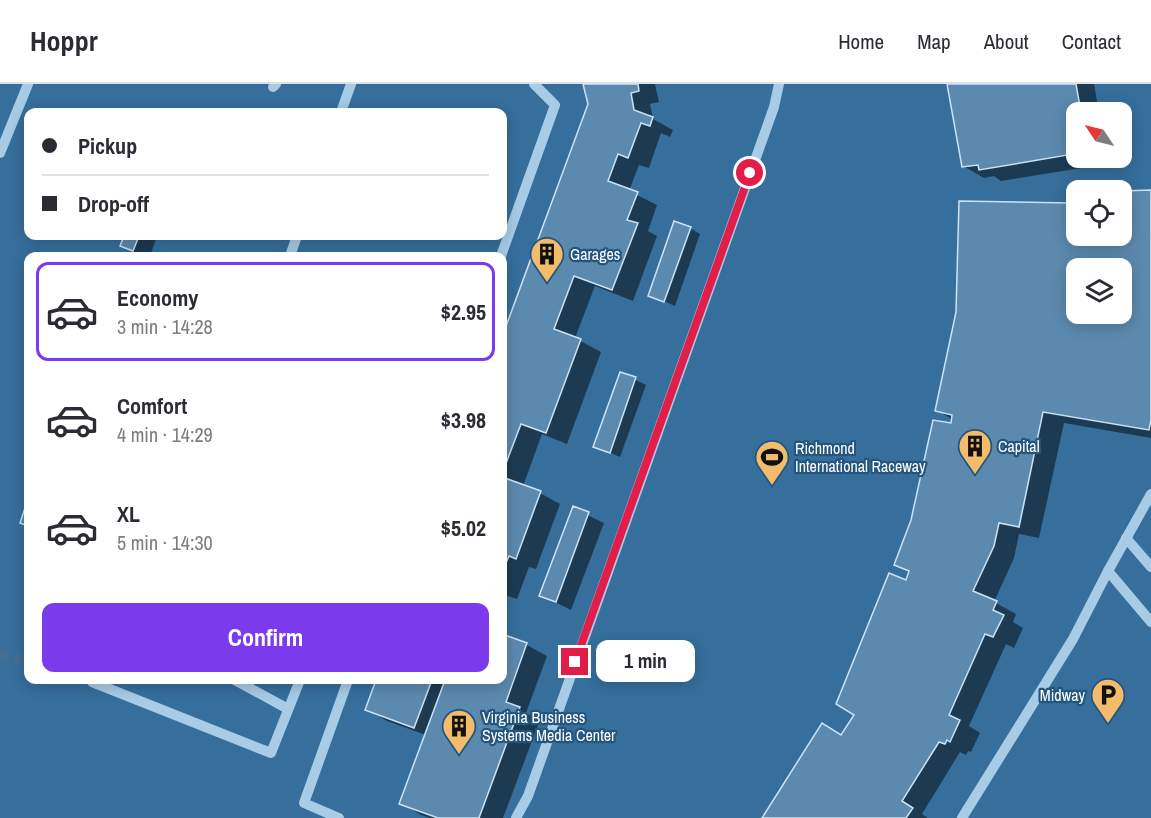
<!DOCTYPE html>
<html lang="en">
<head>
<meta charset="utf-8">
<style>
	body { margin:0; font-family:"Archivo Narrow",sans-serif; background:#f7f7f7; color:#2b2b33; height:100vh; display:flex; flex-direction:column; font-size:22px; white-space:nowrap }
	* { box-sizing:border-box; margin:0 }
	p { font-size:20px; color:#7c7c81 }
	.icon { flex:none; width:33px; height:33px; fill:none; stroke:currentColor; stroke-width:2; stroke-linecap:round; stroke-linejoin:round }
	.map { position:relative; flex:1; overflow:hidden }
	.side { position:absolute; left:24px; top:168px; width:483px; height:432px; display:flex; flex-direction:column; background:#fff; border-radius:12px; box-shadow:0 3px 15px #0003 }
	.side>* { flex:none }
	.top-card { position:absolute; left:24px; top:24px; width:483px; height:132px; border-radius:12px; box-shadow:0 3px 15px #0003; display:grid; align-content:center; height:132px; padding:0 18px; background:#fff }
	.needle { width:39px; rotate:305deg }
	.buttons { position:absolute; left:1066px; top:18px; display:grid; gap:12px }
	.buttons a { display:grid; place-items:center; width:66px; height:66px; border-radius:12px; background:#fff; box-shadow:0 3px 15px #0003; font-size:30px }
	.end { position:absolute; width:27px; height:27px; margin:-14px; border:8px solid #e11d48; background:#fff; box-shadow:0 0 0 3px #fff }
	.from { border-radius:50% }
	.bubble { position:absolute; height:42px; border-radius:12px; background:#fff; box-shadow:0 3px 15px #0003; font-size:20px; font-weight:700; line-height:42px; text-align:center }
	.top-card b { display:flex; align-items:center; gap:21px; height:57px; font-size:22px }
	.top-card b+b { border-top:2px solid #e1e1e2 }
	.top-card i { width:15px; height:15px; background:#2b2b33 }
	ul { padding:10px 0 0; list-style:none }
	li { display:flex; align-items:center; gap:18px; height:99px; margin:0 12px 9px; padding:0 6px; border:3px solid transparent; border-radius:12px }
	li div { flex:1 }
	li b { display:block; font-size:22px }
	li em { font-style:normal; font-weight:700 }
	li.current { border-color:#7c3aed }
	li>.icon { width:54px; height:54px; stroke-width:1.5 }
	.button { display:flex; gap:12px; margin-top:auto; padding:12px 18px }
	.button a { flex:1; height:69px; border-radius:12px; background:#7c3aed; color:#fff; font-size:24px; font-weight:700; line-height:69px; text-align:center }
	header { display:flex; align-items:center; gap:36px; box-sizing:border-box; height:84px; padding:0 30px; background:#fff; border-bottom:2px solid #e1e1e2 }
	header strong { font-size:28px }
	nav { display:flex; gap:33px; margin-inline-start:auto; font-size:21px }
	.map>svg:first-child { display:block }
	.green { fill:#366f9c; fill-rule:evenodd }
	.shadow { fill:#0007; fill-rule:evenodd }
	.building { fill:#5c8aaf; stroke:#cbe3f5; stroke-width:1.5; fill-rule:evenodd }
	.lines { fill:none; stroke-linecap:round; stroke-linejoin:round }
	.minor-tunnel { stroke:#446e91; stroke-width:10; stroke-dasharray:10 5; stroke-linecap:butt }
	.minor { stroke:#a8cbe6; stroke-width:10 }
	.route { stroke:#e11d48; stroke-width:8 }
	.labels { text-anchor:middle; stroke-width:4.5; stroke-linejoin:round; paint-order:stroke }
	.poi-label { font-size:16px; fill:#fff; stroke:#23557e; text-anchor:start }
</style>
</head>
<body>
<header>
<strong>Hoppr</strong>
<nav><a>Home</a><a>Map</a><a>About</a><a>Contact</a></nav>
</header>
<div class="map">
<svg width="1151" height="734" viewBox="0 0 1151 734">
	<rect width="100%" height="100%" fill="#23557e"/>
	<!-- green -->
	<path class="green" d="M0,0H1151V734H0ZM28,28H502V152H28ZM1077,28H1122V74H1077ZM1077,106H1122V152H1077ZM28,172H502V596H28ZM1077,184H1122V230H1077Z"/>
	<!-- shadow -->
	<g class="shadow">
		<path d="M584,0H655L659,18L650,20L653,35L673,46L670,53L661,49L649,84L639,81L629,107L657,121L648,147L657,152L633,217L595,202L575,254L601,268L567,360L542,350L523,402L540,409L560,420L536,485L529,483L517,515L502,510V257L590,20Z"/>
		<path d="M948,0H1094L1099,28H1077V74H1105L1087,76L1088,83L1001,97L994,92L984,94L963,82Z"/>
		<path d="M1122,37L1129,41L1131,55L1122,57Z"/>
		<path d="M1151,108V354L1064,339L1039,454L1019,450L1014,474L994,518L1016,530L1013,538L1023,544L1014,564L1006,560L969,642L980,649L971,668L968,667L966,671L960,668L922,730L928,734H763L823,641L842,652L856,631L910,489L896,480L952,341L953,336L937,326L1074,120L1077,110V152H1122V109ZM1077,184H1122V230H1077Z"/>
		<path d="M690,144L700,150L675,222L650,211Z"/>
		<path d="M125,152H157L150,172L137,170L122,161Z"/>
		<path d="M621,289L646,301L620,373L595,362Z"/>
		<path d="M573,424L604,439L571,526L541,511Z"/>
		<path d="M502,552L527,561L547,572L526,629L540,636L503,734H430L421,731L401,719L426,651L387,637L367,625L378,596H502Z"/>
	</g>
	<!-- building -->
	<g class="building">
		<path d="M583,0H638L639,7L631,9L634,26L653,33L650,42L641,39L628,74L618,70L608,97L638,108L627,136L638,139L612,206L574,192L554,245L581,255L546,349L521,340L502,390V253L588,20Z"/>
		<path d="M947,0H1076L1081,28H1077V64L1067,65L1068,71L979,86L978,81L962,83Z"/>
		<path d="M1151,106V336L1149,346L1043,328L1019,443L999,439L994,462L973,507L997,517L993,526L1004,531L993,553L985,550L949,631L960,636L950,658L947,656L945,660L939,658L902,717L913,724L906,734H762L822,639L841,651L854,631L836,620L889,489L906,496L909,487L894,481L911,436L933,336L951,339L952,331L935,327L956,228L959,117L1072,119L1073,109H1077V152H1122V107ZM1077,184H1122V230H1077Z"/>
		<path d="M674,137L691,143L664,218L648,212Z"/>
		<path d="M124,152H139L133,167L120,162Z"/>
		<path d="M620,288L636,293L610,369L593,363Z"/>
		<path d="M502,393L541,407L516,475L509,472L502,488Z"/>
		<path d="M28,415V442L20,439Z"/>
		<path d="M573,422L589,428L556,518L539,512Z"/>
		<path d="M502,550L527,559L506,618L520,623L479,734H438L399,720L445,596H502Z"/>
		<path d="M376,596H432L414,644L365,626Z"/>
	</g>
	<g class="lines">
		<!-- minor-tunnel -->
		<path class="minor-tunnel" d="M0,569L28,578"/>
		<!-- minor -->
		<g class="minor">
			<path d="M273,3L276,0"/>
			<path d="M341,28L351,0"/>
			<path d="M0,69L28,0"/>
			<path d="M290,172L297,152"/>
			<path d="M501,172L555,21L534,0"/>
			<path d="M1126,454L1151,483"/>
			<path d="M1108,487L1151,538"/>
			<path d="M235,596L288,625"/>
			<path d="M92,598L271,669L300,596"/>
			<path d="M339,734L304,719L348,596"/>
			<path d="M516,734L528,712L774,23L779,0"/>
			<path d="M962,734L1073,555L1108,487L1151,410"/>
		</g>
	</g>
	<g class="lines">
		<!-- route -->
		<path class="route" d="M575,578L750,89"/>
	</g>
	<!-- icons -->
	<defs>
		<symbol id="building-pin" viewBox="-11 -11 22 30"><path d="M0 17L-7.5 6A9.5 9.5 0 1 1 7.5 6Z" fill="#f2bc6a" stroke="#23557e"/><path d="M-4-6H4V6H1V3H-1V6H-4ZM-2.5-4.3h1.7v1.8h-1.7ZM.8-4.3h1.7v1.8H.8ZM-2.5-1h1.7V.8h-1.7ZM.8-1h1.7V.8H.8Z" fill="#111"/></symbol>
		<symbol id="stadium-pin" viewBox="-11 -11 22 30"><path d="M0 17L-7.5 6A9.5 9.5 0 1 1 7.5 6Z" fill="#f2bc6a" stroke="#23557e"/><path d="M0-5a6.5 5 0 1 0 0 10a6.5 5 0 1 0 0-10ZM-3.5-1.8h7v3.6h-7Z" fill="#111"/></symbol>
		<symbol id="parking-pin" viewBox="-11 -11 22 30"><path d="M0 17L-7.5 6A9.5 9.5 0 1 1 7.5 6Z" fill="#f2bc6a" stroke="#23557e"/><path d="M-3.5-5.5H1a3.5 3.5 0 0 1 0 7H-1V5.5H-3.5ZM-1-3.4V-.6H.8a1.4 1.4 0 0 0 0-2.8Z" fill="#111"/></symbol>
	</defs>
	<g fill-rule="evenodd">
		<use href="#building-pin" x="528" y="151" width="38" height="52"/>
		<use href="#building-pin" x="956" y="343" width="38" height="52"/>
		<use href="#stadium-pin" x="753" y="354" width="38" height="52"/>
		<use href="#parking-pin" x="1089" y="592" width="38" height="52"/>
		<use href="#building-pin" x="440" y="623" width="38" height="52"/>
	</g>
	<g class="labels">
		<!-- poi labels -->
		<g class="poi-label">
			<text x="570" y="176">Garages</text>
			<text x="998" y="368">Capital</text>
			<text x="795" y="370">Richmond<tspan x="795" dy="18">International Raceway</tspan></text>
			<text x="1085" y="617" text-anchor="end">Midway</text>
			<text x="482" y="639">Virginia Business<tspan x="482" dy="18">Systems Media Center</tspan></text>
		</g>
	</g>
</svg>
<div class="buttons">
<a><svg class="needle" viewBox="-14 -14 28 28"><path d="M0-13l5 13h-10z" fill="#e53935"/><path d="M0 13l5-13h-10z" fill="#7c7c81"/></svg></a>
<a><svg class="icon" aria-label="locate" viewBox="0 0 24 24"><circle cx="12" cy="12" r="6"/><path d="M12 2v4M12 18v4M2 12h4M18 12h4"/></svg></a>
<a><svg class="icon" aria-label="layers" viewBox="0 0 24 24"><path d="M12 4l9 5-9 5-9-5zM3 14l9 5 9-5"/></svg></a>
</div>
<i class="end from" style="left:750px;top:89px"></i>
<i class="end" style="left:575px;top:578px"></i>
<div class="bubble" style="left:596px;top:556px;width:99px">1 min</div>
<div class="top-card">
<b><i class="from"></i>Pickup</b>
<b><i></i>Drop-off</b>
</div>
<section class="side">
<ul>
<li class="current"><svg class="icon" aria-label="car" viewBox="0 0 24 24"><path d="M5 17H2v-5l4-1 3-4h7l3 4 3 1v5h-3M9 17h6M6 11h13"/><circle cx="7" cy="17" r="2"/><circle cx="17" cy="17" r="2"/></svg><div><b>Economy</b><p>3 min · 14:28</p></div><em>$2.95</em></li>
<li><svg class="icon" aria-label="car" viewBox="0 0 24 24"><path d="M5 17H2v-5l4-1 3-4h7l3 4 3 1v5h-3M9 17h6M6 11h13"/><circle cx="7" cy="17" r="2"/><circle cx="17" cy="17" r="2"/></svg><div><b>Comfort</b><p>4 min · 14:29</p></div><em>$3.98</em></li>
<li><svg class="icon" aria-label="car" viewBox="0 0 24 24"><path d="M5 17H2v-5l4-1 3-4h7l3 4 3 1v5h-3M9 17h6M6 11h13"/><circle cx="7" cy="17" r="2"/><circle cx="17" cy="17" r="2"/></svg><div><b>XL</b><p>5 min · 14:30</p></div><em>$5.02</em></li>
</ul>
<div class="button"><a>Confirm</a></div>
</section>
</div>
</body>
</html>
